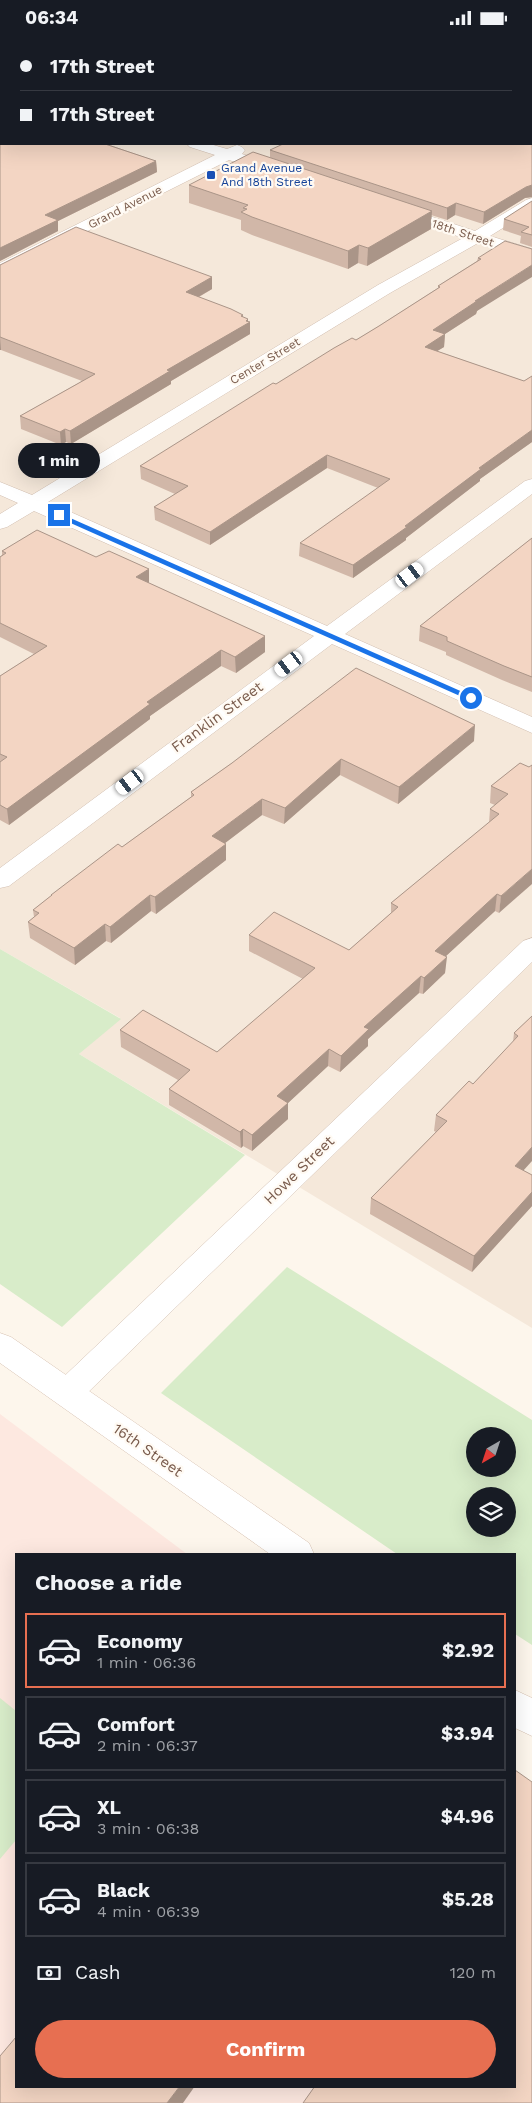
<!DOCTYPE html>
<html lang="en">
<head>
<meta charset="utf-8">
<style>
	body { margin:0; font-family:"Work Sans",sans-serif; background:#242831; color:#f1f3f6; height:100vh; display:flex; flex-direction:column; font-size:19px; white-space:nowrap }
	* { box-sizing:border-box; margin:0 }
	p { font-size:16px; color:#9ea1a6 }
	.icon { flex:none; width:28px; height:28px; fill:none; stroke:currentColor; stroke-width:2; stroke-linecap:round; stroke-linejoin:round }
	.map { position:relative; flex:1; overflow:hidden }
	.panel { position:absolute; left:15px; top:1518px; width:501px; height:535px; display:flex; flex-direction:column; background:#171b24; border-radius:0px; box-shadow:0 5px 20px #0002 }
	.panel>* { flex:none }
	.guide { position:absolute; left:0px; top:0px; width:532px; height:110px; box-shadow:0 5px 20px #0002; display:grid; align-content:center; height:110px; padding:0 20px; background:#171b24 }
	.needle { width:32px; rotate:219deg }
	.controls { position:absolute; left:466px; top:1392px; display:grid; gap:10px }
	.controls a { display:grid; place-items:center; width:50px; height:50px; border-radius:50%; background:#171b24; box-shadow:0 5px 20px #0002; font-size:25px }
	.end { position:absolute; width:22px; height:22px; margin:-11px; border:6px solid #1a73e8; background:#fff; box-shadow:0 0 0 2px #fff }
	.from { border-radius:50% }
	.bubble { position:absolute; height:35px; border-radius:18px; background:#171b24; box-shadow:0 5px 20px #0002; font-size:16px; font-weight:700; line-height:35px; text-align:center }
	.car { position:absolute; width:15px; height:30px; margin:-15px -8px; border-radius:6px; box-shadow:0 0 4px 1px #0007; background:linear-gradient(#fff 24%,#345 0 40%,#fff 0 76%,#345 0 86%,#fff 0) }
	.guide b { display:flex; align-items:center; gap:18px; height:48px; font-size:19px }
	.guide b+b { border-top:1px solid #363941 }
	.guide i { width:12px; height:12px; background:#f1f3f6 }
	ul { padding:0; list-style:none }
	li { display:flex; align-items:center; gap:15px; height:75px; margin:0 10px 8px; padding:0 10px; border:2px solid #363941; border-radius:0px }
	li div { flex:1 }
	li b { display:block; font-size:19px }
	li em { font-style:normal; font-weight:700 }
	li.current { border-color:#e76f51 }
	li>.icon { width:45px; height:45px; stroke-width:1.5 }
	h2 { padding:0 20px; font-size:22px; line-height:60px }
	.pay { display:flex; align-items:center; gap:12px; height:55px; padding:0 20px; font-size:19px }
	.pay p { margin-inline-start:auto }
	.button { display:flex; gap:10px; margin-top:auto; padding:10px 20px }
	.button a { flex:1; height:58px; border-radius:30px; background:#e76f51; color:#fff; font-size:20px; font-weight:700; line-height:58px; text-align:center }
	.status { display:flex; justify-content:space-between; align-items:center; height:35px; padding:0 25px; background:#171b24; direction:ltr }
	.status svg { height:14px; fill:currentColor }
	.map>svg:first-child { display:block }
	.residential { fill:#f5e8da; fill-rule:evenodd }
	.commercial { fill:#fde8e0 }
	.green { fill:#d8ecc9; fill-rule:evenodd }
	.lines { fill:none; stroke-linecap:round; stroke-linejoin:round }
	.street-casing { stroke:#d1beb0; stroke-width:1 }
	.secondary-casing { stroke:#d6c0b0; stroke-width:1 }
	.street { fill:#fff; fill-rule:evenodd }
	.secondary { fill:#fff; fill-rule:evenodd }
	.wall { fill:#d1b7a8 }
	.shaded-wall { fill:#aa9588 }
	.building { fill:#f3d5c3; stroke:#aa9588 }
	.route { fill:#1a73e8 }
	.transit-dot { fill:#1a4fb4; stroke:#fffaf3; stroke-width:2 }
	.labels { text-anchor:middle; stroke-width:4.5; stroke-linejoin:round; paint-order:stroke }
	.far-transit-label { font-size:12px; fill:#164399; stroke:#fffaf3; text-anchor:start }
	.far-street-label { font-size:12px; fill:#7a5c4d; stroke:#fffaf3 }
	.street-label { font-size:15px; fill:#7a5c4d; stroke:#fffaf3 }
</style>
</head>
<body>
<div class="status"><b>06:34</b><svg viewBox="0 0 49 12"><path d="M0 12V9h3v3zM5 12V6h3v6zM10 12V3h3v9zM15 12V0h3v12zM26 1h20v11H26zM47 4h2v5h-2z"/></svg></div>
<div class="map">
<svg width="532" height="2068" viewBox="0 0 532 2068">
	<rect width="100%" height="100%" fill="#fdf6ec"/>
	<!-- residential -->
	<path class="residential" d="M0,0H532V1293L79,1019L120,983L0,914ZM1,1H531V109H1Z"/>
	<!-- commercial -->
	<path class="commercial" d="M0,1379L187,1519H16V2051H515L532,2068H0Z"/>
	<!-- green -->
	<g class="green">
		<path d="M0,914L121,984L79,1019L245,1120L62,1292L0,1249Z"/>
		<path d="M287,1232L532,1385V1610L515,1599V1519H397L161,1358ZM508,1401V1434H475V1401ZM475,1461H508V1494H475Z"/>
		<path d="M0,1663L16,1676V1805L0,1824Z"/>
	</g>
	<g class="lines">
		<defs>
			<g id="street">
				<path d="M187,109H210L227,114L237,110L242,112L245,115L242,119L283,132L285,135L283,138L277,140L229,125L0,240V228L215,120L190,112Z"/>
				<path d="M532,163V175L490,201L532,214V225L478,208L390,258L48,467L327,591L525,446L532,444V459L345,599L532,682V698L332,609L9,851L0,853V833L314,601L34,476L7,492L0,494V479L18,468L0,460V447L32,460L378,250L463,203L390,178L388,175L390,172H402L475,196L526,165Z"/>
				<path d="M532,903V927L78,1367L67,1371L56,1367L51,1358L56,1349L523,906Z"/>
			</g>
			<g id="secondary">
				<path d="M0,1298L11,1302L309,1508L314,1519H270L0,1328Z"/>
				<path d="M515,1655L532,1663V1701L515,1693Z"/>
			</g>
		</defs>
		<!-- street casing -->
		<use href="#street" class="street-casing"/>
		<!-- secondary casing -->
		<use href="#secondary" class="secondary-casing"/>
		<!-- street -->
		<use href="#street" class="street"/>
		<!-- secondary -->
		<use href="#secondary" class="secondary"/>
	</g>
	<!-- wall -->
	<g class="wall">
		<path d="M0,0H532V162L525,163L483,189L455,180L447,185L431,180V194L367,231L358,228L348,234L252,200L241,195V185L189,168V150L270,123V115L531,109L1,1V109H108H107L156,126L157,137L58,186V196L0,226Z"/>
		<path d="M532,166V212L520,208L521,201L503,195L504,184Z"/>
		<path d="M532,214L477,276L476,279L445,299L444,312L437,316L524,346L532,341V407L480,444V446L406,503V505L353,543L299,521L300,508L378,453L327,433L210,510L155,485L154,472L175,459L141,444L140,431L276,349L356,305L379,291L438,253V251L477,226L478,223Z"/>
		<path d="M0,230L212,242V254L199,262L243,282L248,286L250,299L171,346V349L71,409L66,407L61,410L21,394L20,381L82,346L1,315H0Z"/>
		<path d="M532,503V657L502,645L446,620V617L419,606L420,591Z"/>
		<path d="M2,516L96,522L149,534V548L265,601V617L236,638L221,631L150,681V684L9,790L0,785V641L34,619L0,602V522L2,520Z"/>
		<path d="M474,706L398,769L340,740L284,789L262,780L225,808L226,825L156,879L151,876L111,908L106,906L75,930L30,903L28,887L34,882L33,875L51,861V860L122,812L191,762V757L232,728Z"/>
		<path d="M520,728L499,878L495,876L446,921L445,938L423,959L419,958L368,1004V1011L340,1037L328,1031L288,1068V1084L252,1116L243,1111L241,1113L169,1070V1054L178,1045L121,1012L120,995L217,1017L303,944L249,916V900L349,915L391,878V868L489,788L490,774L495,770L490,768L491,751Z"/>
		<path d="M532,981L523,1135L532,1140V1171L472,1237L370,1179L371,1163L436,1097L434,1096L436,1080L473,1049L513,1007L514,998Z"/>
	</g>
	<!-- shaded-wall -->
	<g class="shaded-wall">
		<rect x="0" y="41" width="1" height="11"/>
		<path d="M156,126L157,137L58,186V196L0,226V213L45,180Z"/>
		<path d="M532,150V162L525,163L483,189L484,177L526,152Z"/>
		<path d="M456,168L455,180L447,185V173Z"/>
		<path d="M432,176L431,194L367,231L368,213Z"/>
		<path d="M359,210L358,228L348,234V216Z"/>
		<path d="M532,230V242L477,276L476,279L445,299L444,312L424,324L425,312L433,295L475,266Z"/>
		<path d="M212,242V254L186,269V257Z"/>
		<path d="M243,280V291L246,286L248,284V288L250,287V299L171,346V349L71,409L70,396Z"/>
		<path d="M0,302L1,315H0Z"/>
		<path d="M65,394L66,407L61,410L60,397Z"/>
		<path d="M532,395V407L480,444V446L406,503V505L353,543V530L405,491L479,433Z"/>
		<path d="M327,420V433L210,510V497Z"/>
		<path d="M149,534V550L136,542Z"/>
		<path d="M265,601V617L236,638L235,622Z"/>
		<path d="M221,615V631L150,681V684L9,790L7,774L147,667Z"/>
		<path d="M475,690L474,706L398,769L399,752Z"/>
		<path d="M341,724L340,740L284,789L285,773Z"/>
		<path d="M262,764V780L212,818V801Z"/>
		<path d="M226,809V825L156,879L155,862Z"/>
		<path d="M532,834V849L499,878L501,861Z"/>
		<path d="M497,859L495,876L434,932L435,916Z"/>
		<path d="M150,860L151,876L111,908L110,892Z"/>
		<path d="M105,889L106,906L75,930L74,913Z"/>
		<path d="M447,922L445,938L423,959L424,943Z"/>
		<path d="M421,941L419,958L368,1004V1011L340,1037L341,1021L364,992Z"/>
		<path d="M329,1014L328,1031L288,1068V1084L252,1116V1100L277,1061Z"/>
		<path d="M243,1094V1111L241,1113L240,1097Z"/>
		<path d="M532,1112V1126L513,1147L515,1131Z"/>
		<path d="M532,1157V1171L472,1237L474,1221Z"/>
		<path d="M180,2051H195L183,2068H167Z"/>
	</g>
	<!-- building -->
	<g class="building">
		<path d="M0,0H532V150L526,152L484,177L456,168L447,173L270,115L283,109H531V1H1V41H0Z"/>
		<path d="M1,50V109H105L156,126L45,180L58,185L0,213V51Z"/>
		<path d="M253,117L432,176L368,213L359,210L348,216L252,182L241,177L247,174L243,173L248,170L189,150Z"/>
		<path d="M532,166V200L521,197L529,192L504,184Z"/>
		<path d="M76,192L212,242L186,257L231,274L243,280L241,281L248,284L246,286L250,287L167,335L170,336L70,396L65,394L60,397L20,381L95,339L0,302V230Z"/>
		<path d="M505,206L532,214V230L475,266H477L433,295L445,299L425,312L524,346L532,341V395L479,433L481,434L405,491L407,492L353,530L300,508L390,444L327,420L210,497L154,472L188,451L140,431L273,348L276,349L334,313L352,303L356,305L379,291L440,252L438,251L481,224L478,223Z"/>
		<path d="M37,495L96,522L109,516L149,534L136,542L265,601L235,622L221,615L147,667L150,669L7,774L0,770V727L7,722L0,719V641L47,611L0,588V522L6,518L2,516Z"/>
		<path d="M532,503V642L504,631L447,606V602L420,591Z"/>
		<path d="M356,633L475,690L399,752L341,724L285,773L262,764L212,801L226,809L155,862L150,860L110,892L105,889L74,913L28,887L39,878L33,875L52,860H51L118,809L122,812L194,760L191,757L232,728Z"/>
		<path d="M520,728L529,732L532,730V834L501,861L497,859L435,916L447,922L424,943L421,941L364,992L369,994L341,1021L329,1014L277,1061L288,1068L252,1100L243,1094L240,1097L169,1054L190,1035L120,995L143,975L217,1017L315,933L249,900L274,877L349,915L398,872L391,868L499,779L490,774L508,759L491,751Z"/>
		<path d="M532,981V1112L515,1131L532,1140V1157L474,1221L371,1163L447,1086L436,1080L469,1046L473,1049L518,1001L514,998Z"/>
		<path d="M515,1735L532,1747V2068H303L315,2051H515Z"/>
		<path d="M16,2002V2051H180L167,2068H0V2021Z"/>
	</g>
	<!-- route -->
	<path class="route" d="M59,478L474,662L475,663L469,665L57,482Z"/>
	<!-- markers -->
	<rect class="transit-dot" x="206" y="135" width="10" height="10" rx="2.5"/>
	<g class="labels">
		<!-- far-transit labels -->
		<g class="far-transit-label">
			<text x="221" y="137">Grand Avenue<tspan x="221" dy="14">And 18th Street</tspan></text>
		</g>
		<!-- far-street labels -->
		<g class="far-street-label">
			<text transform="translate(125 172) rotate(-27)" y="4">Grand Avenue</text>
			<text transform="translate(463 198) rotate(18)" y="4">18th Street</text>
			<text transform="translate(265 326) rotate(-31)" y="4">Center Street</text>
		</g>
		<!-- street labels -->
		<g class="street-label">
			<text transform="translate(217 682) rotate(-36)" y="5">Franklin Street</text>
			<text transform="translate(299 1135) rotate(-44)" y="5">Howe Street</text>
			<text transform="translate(148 1415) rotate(35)" y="5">16th Street</text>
		</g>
	</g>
</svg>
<div class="controls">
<a><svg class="needle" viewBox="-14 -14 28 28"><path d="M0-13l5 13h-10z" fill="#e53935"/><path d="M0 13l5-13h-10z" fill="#9ea1a6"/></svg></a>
<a><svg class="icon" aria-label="layers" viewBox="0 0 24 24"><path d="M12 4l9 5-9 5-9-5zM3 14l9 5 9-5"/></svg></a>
</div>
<i class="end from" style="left:471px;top:663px"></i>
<i class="end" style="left:59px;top:480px"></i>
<div class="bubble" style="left:18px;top:408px;width:82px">1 min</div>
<i class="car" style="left:410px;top:540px;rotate:53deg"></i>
<i class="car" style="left:289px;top:629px;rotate:233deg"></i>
<i class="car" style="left:130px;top:747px;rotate:233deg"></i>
<div class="guide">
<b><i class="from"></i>17th Street</b>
<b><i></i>17th Street</b>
</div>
<section class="panel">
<h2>Choose a ride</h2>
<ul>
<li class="current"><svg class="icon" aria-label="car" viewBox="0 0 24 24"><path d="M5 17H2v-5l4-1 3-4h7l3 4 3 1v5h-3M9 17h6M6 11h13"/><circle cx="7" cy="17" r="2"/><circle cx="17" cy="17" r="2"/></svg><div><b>Economy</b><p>1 min · 06:36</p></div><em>$2.92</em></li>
<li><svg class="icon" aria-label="car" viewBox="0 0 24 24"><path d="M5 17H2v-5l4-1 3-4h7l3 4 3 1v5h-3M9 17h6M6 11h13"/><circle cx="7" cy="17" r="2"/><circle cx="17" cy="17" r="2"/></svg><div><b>Comfort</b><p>2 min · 06:37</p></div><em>$3.94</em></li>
<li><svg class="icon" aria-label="car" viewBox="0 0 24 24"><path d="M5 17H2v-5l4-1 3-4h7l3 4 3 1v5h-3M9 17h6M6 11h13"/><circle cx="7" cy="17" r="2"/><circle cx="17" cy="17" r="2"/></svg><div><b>XL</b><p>3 min · 06:38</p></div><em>$4.96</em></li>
<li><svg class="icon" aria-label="car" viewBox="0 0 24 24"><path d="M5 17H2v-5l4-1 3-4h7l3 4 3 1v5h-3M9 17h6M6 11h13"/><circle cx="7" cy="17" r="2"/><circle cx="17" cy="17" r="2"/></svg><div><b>Black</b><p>4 min · 06:39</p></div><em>$5.28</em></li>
</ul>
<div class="pay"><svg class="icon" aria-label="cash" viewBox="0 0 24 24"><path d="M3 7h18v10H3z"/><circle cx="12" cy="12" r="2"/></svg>Cash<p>120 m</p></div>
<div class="button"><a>Confirm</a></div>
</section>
</div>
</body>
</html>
